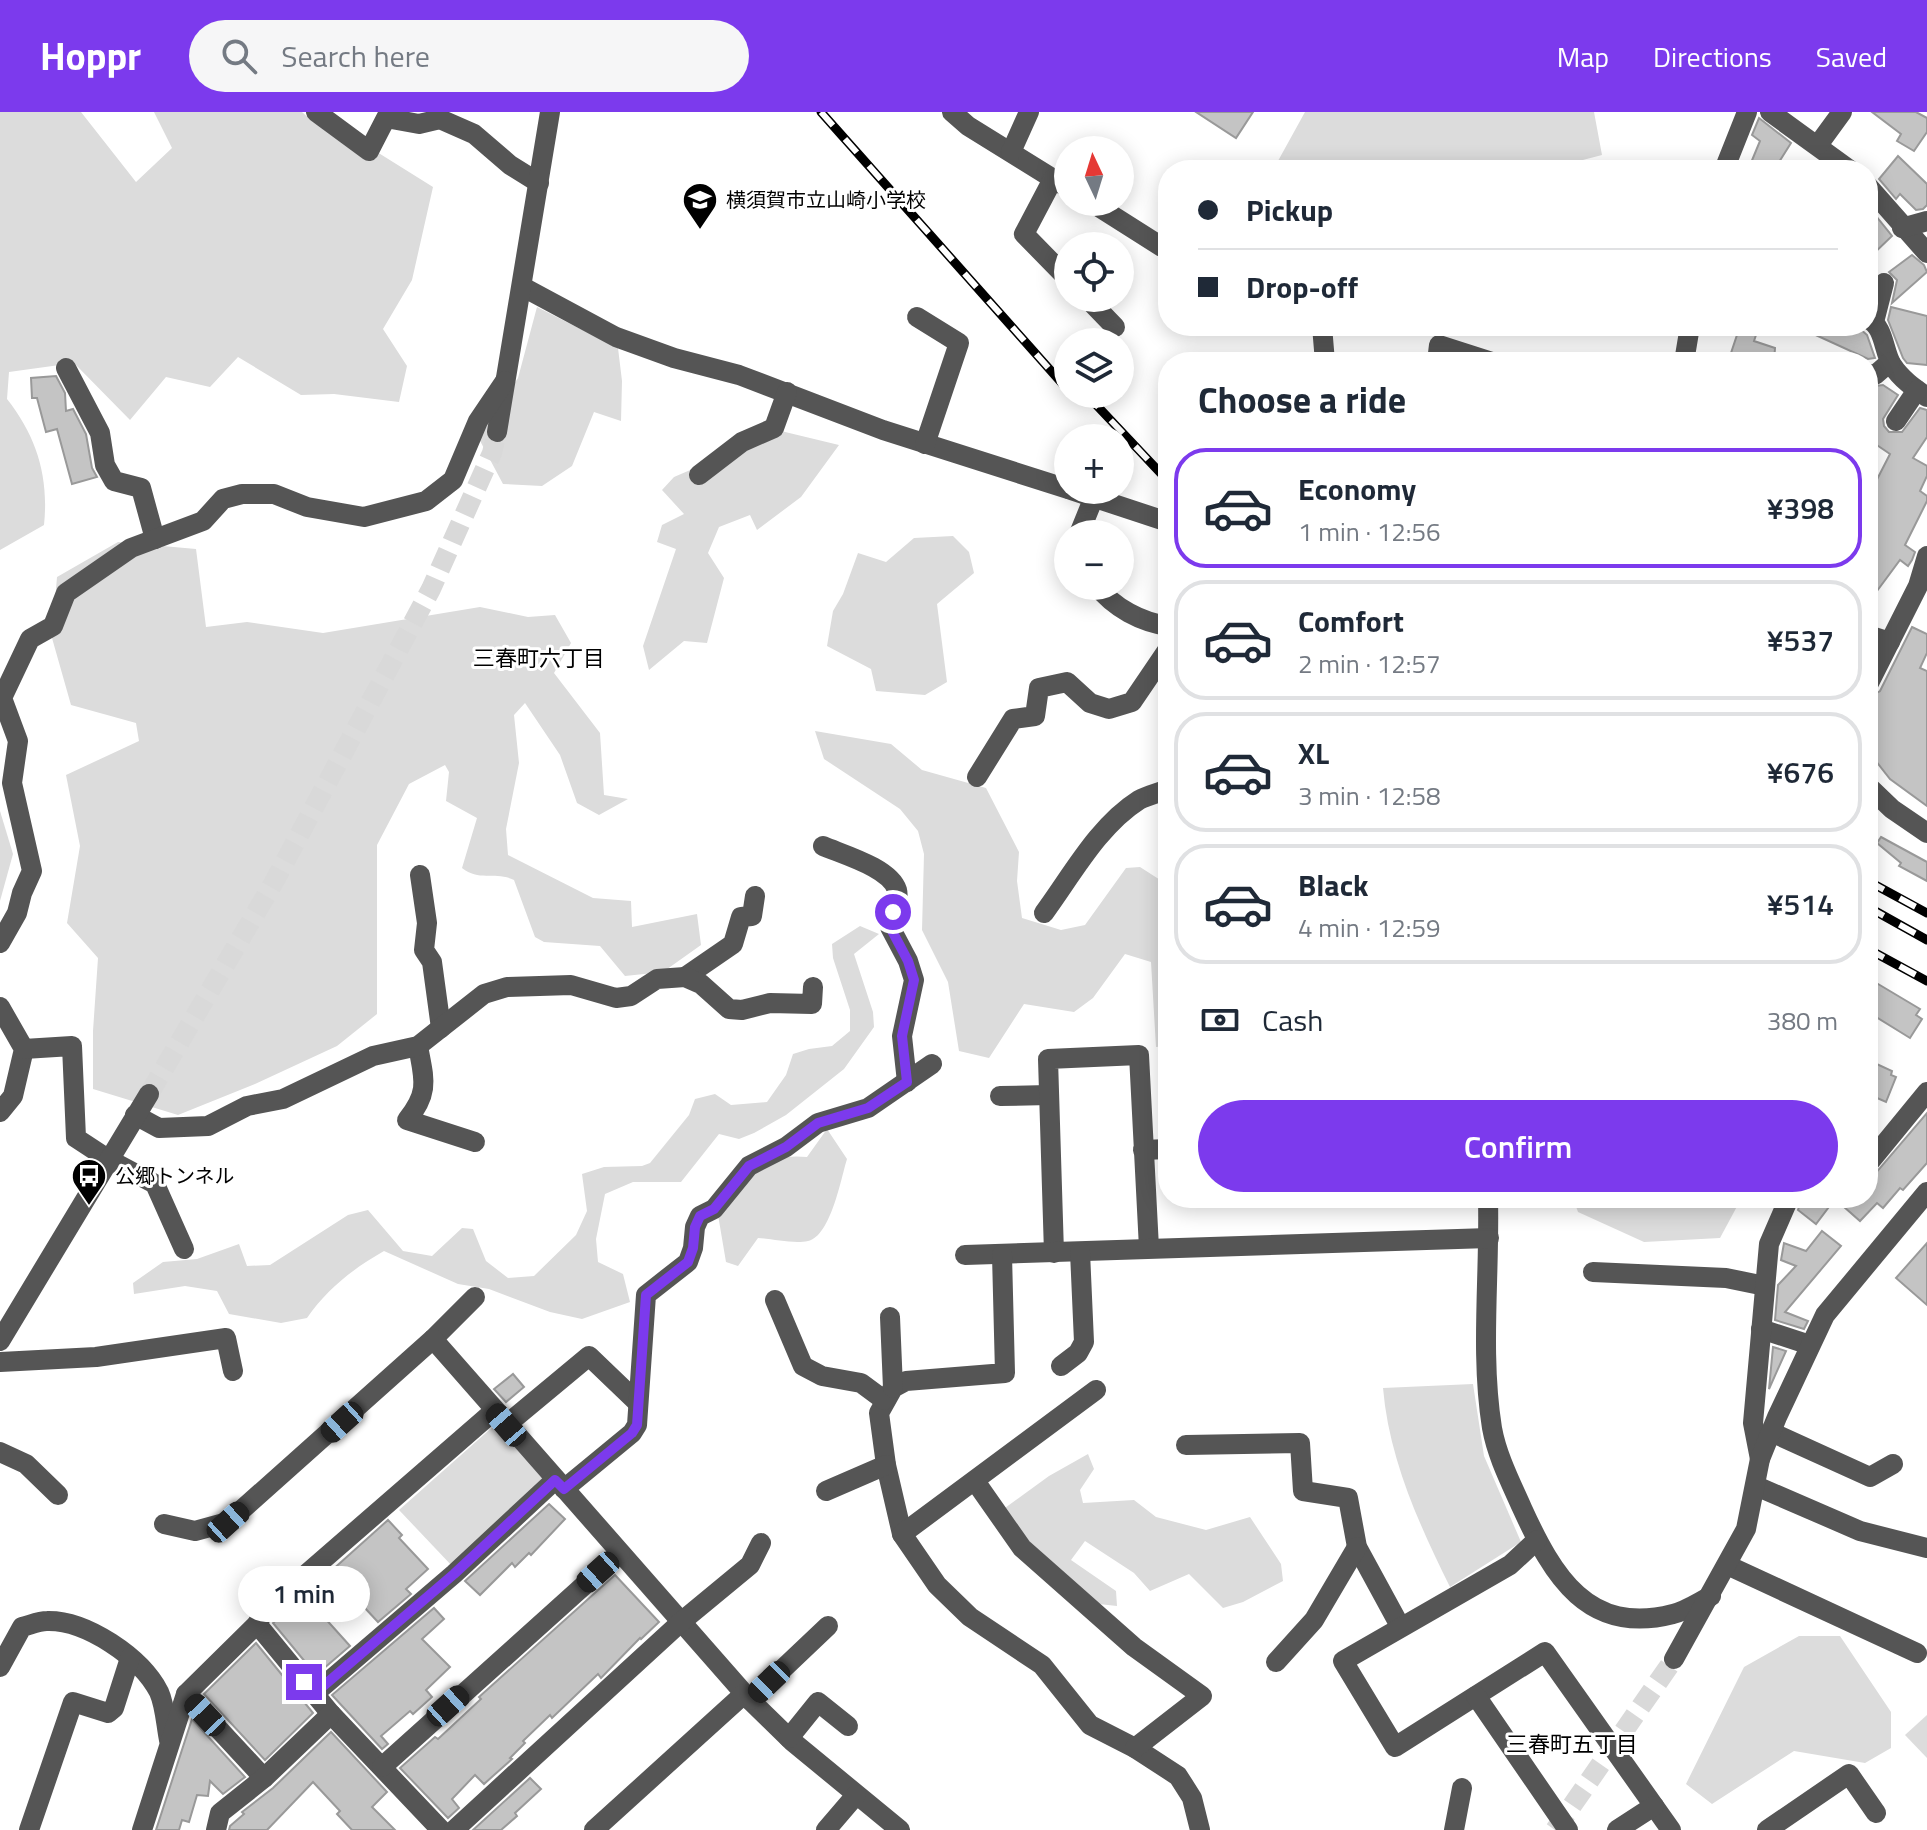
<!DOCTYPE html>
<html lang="en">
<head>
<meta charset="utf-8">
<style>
	body { margin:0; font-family:"Titillium Web","Noto Sans JP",sans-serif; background:#f6f6f7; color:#1f2937; height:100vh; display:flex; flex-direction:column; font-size:30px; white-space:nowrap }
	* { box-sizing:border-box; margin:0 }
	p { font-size:26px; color:#747a83 }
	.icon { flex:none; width:44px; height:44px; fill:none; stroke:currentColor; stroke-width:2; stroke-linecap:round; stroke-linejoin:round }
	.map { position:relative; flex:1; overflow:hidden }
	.drawer { position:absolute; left:1158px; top:240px; width:720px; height:856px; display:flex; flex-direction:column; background:#fff; border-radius:32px; box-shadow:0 4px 20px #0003 }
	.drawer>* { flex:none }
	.top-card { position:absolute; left:1158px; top:48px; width:720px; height:176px; border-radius:32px; box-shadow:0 4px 20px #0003; display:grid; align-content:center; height:176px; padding:0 40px; background:#fff }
	.needle { width:52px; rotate:356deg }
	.tools { position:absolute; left:1054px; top:24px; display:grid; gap:16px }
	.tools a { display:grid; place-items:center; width:80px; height:80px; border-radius:50%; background:#fff; box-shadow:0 4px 20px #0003; font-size:40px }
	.end { position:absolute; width:36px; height:36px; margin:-18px; border:10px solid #7c3aed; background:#fff; box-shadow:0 0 0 4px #fff }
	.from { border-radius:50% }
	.bubble { position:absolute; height:56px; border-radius:28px; background:#fff; box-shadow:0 4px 20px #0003; font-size:26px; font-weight:600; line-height:56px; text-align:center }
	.car { position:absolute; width:24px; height:48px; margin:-24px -12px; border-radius:10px; box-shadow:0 0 6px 2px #0007; background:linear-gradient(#222 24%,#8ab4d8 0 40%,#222 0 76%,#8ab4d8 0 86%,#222 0) }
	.top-card b { display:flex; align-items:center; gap:28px; height:76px; font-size:30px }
	.top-card b+b { border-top:2px solid #e0e1e3 }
	.top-card i { width:20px; height:20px; background:#1f2937 }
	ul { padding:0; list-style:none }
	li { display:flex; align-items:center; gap:24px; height:120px; margin:0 16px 12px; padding:0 24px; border:4px solid #e0e1e3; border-radius:32px }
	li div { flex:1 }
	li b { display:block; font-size:30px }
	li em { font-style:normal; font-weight:600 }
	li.on { border-color:#7c3aed }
	li>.icon { width:72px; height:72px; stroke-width:1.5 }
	h2 { padding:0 40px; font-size:36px; line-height:96px }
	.pay { display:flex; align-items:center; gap:20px; height:88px; padding:0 40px; font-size:30px }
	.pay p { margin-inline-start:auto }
	.button { display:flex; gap:16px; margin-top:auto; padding:16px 40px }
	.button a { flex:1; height:92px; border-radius:48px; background:#7c3aed; color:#fff; font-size:32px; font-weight:600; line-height:92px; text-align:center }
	header { display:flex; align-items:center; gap:48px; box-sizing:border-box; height:112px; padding:0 40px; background:#7c3aed; color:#fff }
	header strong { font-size:38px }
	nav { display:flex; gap:44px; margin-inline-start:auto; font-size:28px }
	.search { width:560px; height:72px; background:#f6f6f7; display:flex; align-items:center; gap:20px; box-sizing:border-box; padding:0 28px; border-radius:44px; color:#747a83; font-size:30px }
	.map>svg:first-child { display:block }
	.green { fill:#dcdcdc }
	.building { fill:#c4c4c4; stroke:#999; stroke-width:2 }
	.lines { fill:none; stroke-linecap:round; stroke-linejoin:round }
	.minor-tunnel { stroke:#d9d9d9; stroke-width:20; stroke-dasharray:20 10; stroke-linecap:butt }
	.minor { stroke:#555; stroke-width:20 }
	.rail-casing { stroke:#000; stroke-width:9 }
	.rail { stroke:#fff; stroke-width:6; stroke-dasharray:18; stroke-linecap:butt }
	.route { stroke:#7c3aed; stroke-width:10 }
	.labels { text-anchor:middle; stroke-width:6; stroke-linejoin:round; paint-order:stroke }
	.poi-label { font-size:20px; fill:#000; stroke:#fff; text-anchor:start }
	.neighbourhood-label { font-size:22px; fill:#000; stroke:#fff }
</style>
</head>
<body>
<header>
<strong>Hoppr</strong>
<div class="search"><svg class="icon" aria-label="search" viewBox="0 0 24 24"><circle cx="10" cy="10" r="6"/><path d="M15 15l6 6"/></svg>Search here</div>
<nav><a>Map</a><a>Directions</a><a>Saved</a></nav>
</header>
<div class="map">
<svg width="1927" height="1718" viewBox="0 0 1927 1718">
	<rect width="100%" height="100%" fill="#fff"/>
	<!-- green -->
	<g class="green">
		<path d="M0,0H81L136,70L172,36L154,0H302L313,10L377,40L433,75L412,168L383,217L407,254L399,290L334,282L301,283L238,245L210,275L166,265L130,308L74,251L9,260L7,287C37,325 49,365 44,413L0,438Z"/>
		<path d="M1305,0H1594L1602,43L1556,55L1555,58H1273Z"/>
		<path d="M537,195L618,236L622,269L621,309L594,300L572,354L542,374L503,372L478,325L518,266Z"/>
		<path d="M781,319L839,333L801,385L757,418L750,403L719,415L708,441L724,466L707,531L684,529L649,558L643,534L676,437L657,430L662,413L684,402L662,378L674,365Z"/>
		<path d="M953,424L969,440L974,461L937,492L947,570L925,583L876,579L871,557L827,534L833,499L843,482L858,441L886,450L914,426Z"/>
		<path d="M118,430L196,437L206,515L247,510L323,521L480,495L528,505L555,503L571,531L554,561L600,621L604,683L628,687L599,703L577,691L560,643L525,591L514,603L519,651L506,717L508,743L593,786L631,789L632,815L697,802L701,833L663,860L625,864L600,834L544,830L535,825L514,768C496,759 480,770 462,756L477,706L446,689L449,660L445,653L409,672L377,733V902L337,934L255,972L178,1003L93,977V919L98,846L67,811L80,734L66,663L139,629L136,611L71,593L52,526L57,465Z"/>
		<path d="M815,619L891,632L922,658L986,676L1019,740L1017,769L1022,806L1061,818L1085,813L1126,756L1140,755L1168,773V934L1156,935L1151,850L1125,842L1093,886L1074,900L1024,892L989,946L959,939L948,870L922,818L924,742L918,719L900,697L824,647Z"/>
		<path d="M0,699L13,742L0,789Z"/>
		<path d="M860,814L879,822L854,842L873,900L874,915L844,957L786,1003L754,1021L739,1027L719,1022L681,1070H633L605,1082L596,1127L598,1150L623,1162L630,1190L582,1207L550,1200L489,1177L458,1172L384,1139C354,1156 327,1177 307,1206L281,1211L229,1202L217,1179L185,1174L134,1182L133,1171L163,1150L197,1147L239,1132L247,1154L270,1153L348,1103L368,1098L403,1139L432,1144L462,1116L473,1117L486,1149L508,1166L534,1164L576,1123L587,1099L582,1062L604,1055L642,1054L650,1051L689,1003L695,987L715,982L731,993L767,990L786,963L793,942L809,937L832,934L850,919V898L833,846L832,832Z"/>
		<path d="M827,1017L847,1047C841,1066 831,1124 808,1129C794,1132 773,1127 758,1126L738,1154L726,1150L717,1097C745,1067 761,1040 807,1045Z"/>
		<path d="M1573,1086H1741V1087L1720,1126L1644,1130L1578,1100Z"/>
		<path d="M1473,1272L1484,1344L1521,1430L1450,1475C1419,1412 1389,1347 1383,1276Z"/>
		<path d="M496,1312L548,1369L453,1455L399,1398Z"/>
		<path d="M1088,1342L1094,1357L1080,1378L1083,1391L1134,1388L1156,1405L1206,1418L1250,1405L1281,1452L1283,1469L1243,1490L1223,1496L1189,1462L1150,1479L1134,1461L1085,1429L1071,1448L1116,1479L1117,1494L1099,1492L998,1401L1049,1364Z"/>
		<path d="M1799,1524H1840L1891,1600V1636L1865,1651L1794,1639L1712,1692L1686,1672L1744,1555Z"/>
		<path d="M1927,1603V1646L1905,1623Z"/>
	</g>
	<!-- building -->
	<g class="building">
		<path d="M1196,0H1253L1236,26Z"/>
		<path d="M1872,0H1916L1927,6V20L1914,39L1897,29L1901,22Z"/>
		<path d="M1759,6L1791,31L1774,58H1748L1760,29L1752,23Z"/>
		<path d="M1898,44L1927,72V93L1923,97L1916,98L1900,82L1896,87L1879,67Z"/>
		<path d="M1868,94L1892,124L1868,147Z"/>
		<path d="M1912,143L1924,153L1927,160L1892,191L1897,168L1889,160Z"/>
		<path d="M1891,195L1927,204V253L1907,251L1903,246L1888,208Z"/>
		<path d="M1740,214H1759L1754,229L1775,236L1774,250H1728Z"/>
		<path d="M1796,214H1857L1867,223L1875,246L1868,247Z"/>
		<path d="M56,264L65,281L66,299L73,297L86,322L92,356L97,365L72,372L57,317L46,320L37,286H32L31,266Z"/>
		<path d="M1883,273L1898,283L1883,307L1884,314L1889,320H1902L1920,296L1927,298V325L1913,346L1927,354V364L1920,379L1927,384V389L1905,433L1915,440L1912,448L1908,454L1900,448L1877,479L1868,473V385L1890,342L1868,327V275Z"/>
		<path d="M1912,515L1927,522V541L1920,556L1927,559V694L1890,667L1868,639V586L1880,579Z"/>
		<path d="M1881,725L1927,750V769L1899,754L1901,751L1877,731Z"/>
		<path d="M1868,866L1920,897L1916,903L1922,907L1910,926L1868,900Z"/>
		<path d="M1868,948L1892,959L1891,963L1896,965L1886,990L1868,982Z"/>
		<path d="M1927,1001V1051L1903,1078L1900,1076L1883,1096L1877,1091L1860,1109L1835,1087L1816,1112L1798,1098L1802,1086H1868V1070Z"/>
		<path d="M1822,1119L1841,1134L1785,1200L1808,1209L1804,1217L1775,1208L1778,1173L1796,1154L1781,1148L1784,1131L1806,1139Z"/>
		<path d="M1927,1131V1193L1896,1166Z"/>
		<path d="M1773,1235L1786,1239L1769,1277Z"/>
		<path d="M513,1262L524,1275L506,1290L494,1277Z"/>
		<path d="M549,1392L565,1407L531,1443L529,1441L515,1455L512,1451L480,1483L465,1469Z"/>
		<path d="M388,1408L402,1423L399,1426L428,1457L406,1477L411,1482L378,1510L350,1480L323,1504L350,1534L316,1563L273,1511Z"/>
		<path d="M615,1463L659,1510L641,1527L640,1526L601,1566L598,1562L552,1606L550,1603L523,1629L525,1631L510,1646L512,1647L484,1672L475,1663L452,1687L459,1696L448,1706L400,1656L435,1625L438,1627L452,1614L481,1587L479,1585Z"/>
		<path d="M434,1496L444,1507L422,1527L450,1555L426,1578L432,1585L413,1602L410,1599L381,1624L388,1632L382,1637L332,1583Z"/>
		<path d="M256,1531L313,1601L265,1648L204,1582Z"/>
		<path d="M192,1607L245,1665L223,1682L210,1669L208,1684L197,1683L189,1710L182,1708L179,1718H156Z"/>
		<path d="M331,1620L387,1680L372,1695L395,1718H352L337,1702L340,1699L313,1670L267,1718H229L230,1714L244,1702L242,1700L273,1676Z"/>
		<path d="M530,1666L541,1677L515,1701L517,1704L501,1718H473Z"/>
	</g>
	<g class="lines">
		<!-- minor-tunnel -->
		<g class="minor-tunnel">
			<path d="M149,982L274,770L431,477L492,341L497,320"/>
			<path d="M1555,1718L1674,1547"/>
		</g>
		<!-- minor -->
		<g class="minor">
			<path d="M316,0L369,39L386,6L419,12L440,7L474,22L510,53L539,71"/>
			<path d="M952,0L968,14L1068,76"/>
			<path d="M1770,0L1850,58"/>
			<path d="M1818,33L1842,0"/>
			<path d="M1011,40L1029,0"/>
			<path d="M1724,58L1747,0"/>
			<path d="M1053,67L1024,122L1068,167"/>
			<path d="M1868,74L1927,141"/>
			<path d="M1091,90L1162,135"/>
			<path d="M1902,116L1927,109"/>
			<path d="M523,175L616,225L674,246L739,263L883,318L1068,377"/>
			<path d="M1087,186L1115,215"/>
			<path d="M917,205L959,231L925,332"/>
			<path d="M1868,207C1885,215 1883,239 1892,253C1901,267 1914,276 1927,285"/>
			<path d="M1874,210L1884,171"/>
			<path d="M1322,214L1325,250"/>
			<path d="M1437,250L1439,233L1492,250"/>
			<path d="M1684,250L1690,214"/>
			<path d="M66,256L100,321L105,353L114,369L141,376L155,427"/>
			<path d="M1868,262L1875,263L1890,250"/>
			<path d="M1896,309L1917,278"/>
			<path d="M497,320L550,0"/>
			<path d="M699,363L742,330L774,316L787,280"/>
			<path d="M1071,378L1168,410"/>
			<path d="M1079,422L1094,385"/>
			<path d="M1097,474C1114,496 1141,510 1168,514"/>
			<path d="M1868,523L1890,530"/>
			<path d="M1868,573L1918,474L1927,444"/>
			<path d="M977,665L1013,607L1035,604L1039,576L1067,570L1090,591L1109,597L1132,590L1168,537"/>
			<path d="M1868,674L1892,697L1927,721"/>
			<path d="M823,734C844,743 890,756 897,778C900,790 892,804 890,815L908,849L914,868L902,924L907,970"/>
			<path d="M420,763L427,811L424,838L432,850L441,916"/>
			<path d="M1044,801C1072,763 1098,714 1139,688C1148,683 1159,681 1168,677"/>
			<path d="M0,831L17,801L22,781L32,759L12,671L18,629L2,586L30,527L53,514L66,481L131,436L203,409L223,387L242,382H274L307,395L364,405L426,389L453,368L478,309L505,269"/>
			<path d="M685,865L733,832L741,805L752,804L755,784"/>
			<path d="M0,895L24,937L13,984L0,1000"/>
			<path d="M418,934C424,967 430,980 407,1008L475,1030"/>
			<path d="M24,937L72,934L76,1026L108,1047L155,1072L184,1137"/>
			<path d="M1000,984L1049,983"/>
			<path d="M135,1003L159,1016L208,1014L247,994L283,987L373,944L418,934L484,882L507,875L571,873L616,886L631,884L657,867L685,865L701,872L729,897L742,898L770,891L812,892L813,875"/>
			<path d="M1143,1038L1168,1037"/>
			<path d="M1868,1052L1927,980"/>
			<path d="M1488,1086C1490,1162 1480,1241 1492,1316C1497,1344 1511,1371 1522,1396C1553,1464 1588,1524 1673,1502C1686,1499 1699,1490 1711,1484"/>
			<path d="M1054,1141L1048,947L1139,943L1149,1136"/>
			<path d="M965,1143L1489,1126"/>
			<path d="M1002,1143L1005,1261L906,1269L893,1276L879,1301L886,1353L902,1422L937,1473L970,1505L1042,1553L1090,1613L1135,1636L1178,1664L1192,1686L1200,1718"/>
			<path d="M1593,1160L1726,1166L1765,1174"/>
			<path d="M775,1188L803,1254L822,1264L861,1271L884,1288"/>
			<path d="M890,1205L893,1276"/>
			<path d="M1761,1217L1810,1233"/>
			<path d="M433,1227L475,1185"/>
			<path d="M0,1229L149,982"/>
			<path d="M0,1250L96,1245L226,1226L233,1259"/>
			<path d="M1061,1254L1078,1241L1084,1230L1080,1140"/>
			<path d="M506,1313L589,1244L638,1291"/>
			<path d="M1771,1320L1870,1365L1893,1352"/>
			<path d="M1186,1333L1300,1331L1303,1379L1348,1386L1357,1435L1400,1514"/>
			<path d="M0,1340L26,1352L58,1383"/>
			<path d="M1760,1347L1753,1311L1769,1132L1789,1086"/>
			<path d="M975,1369L1022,1436L1134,1535L1202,1584L1135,1636"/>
			<path d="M1756,1374L1860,1419L1927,1436"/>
			<path d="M564,1377L632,1321L637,1313L646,1183L688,1150L693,1136L695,1115L700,1104L714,1097L749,1054L786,1035L818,1011L868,996L932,952"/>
			<path d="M826,1379L886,1353"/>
			<path d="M164,1412L195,1419L228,1410L433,1227L750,1588L793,1630L900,1718"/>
			<path d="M902,1422L1096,1278"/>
			<path d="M1537,1428L1510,1453L1343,1549L1395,1635L1545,1540L1671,1718"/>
			<path d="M1727,1453L1917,1541"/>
			<path d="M257,1512L331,1602L441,1718"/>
			<path d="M1674,1547L1746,1417L1760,1347L1777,1305L1825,1203L1927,1080"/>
			<path d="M1276,1550L1314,1508L1357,1435"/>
			<path d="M0,1555L22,1515C30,1513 39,1509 47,1509C86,1508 141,1545 159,1580C165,1593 166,1613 169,1628"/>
			<path d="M186,1582L264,1666"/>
			<path d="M314,1582L454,1462L555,1368"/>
			<path d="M1476,1584L1568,1718"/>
			<path d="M750,1588L828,1514"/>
			<path d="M789,1626L818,1590L848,1614"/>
			<path d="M382,1655L620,1441"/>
			<path d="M29,1718L73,1590L108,1601L114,1596L130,1546"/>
			<path d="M142,1718L186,1582L257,1512L265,1498L494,1299"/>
			<path d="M216,1718L220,1701L264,1666L331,1602"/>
			<path d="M454,1718L681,1510L750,1453L761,1431"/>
			<path d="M594,1718L744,1582"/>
			<path d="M826,1718L856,1683"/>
			<path d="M1454,1718L1462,1676"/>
			<path d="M1617,1718L1654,1694"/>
			<path d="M1767,1718L1849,1662L1876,1701"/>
		</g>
		<defs>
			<g id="rail">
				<path d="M821,0L1068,278"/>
				<path d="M1086,282L1168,369"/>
				<path d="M1868,769L1927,801"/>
				<path d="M1868,795L1927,828"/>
				<path d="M1868,837L1927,869"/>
			</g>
		</defs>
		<!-- rail casing -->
		<use href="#rail" class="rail-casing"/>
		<!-- rail -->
		<use href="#rail" class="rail"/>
	</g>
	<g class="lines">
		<!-- route -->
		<path class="route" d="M304,1570L314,1582L454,1462L555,1368L564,1377L632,1321L637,1313L646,1183L688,1150L693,1136L695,1115L700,1104L714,1097L749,1054L786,1035L818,1011L868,996L907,970L902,924L914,868L908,849L890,815L893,800"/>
	</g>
	<!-- icons -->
	<defs>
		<symbol id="school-pin" viewBox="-11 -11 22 30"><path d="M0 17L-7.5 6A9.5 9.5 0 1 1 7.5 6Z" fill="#000" stroke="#fff"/><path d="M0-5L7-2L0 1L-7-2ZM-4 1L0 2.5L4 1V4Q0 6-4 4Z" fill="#fff"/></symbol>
		<symbol id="bus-pin" viewBox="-11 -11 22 30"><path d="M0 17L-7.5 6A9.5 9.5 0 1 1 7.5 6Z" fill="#000" stroke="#fff"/><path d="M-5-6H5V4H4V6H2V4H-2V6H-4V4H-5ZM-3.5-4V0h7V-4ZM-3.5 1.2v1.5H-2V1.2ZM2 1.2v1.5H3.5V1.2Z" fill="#fff"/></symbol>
	</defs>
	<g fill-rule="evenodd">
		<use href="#school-pin" x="680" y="68" width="40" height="54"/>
		<use href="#bus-pin" x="69" y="1044" width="40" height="54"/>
	</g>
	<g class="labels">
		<!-- poi labels -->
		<g class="poi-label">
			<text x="726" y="95">横須賀市立山崎小学校</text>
			<text x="115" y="1071">公郷トンネル</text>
		</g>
		<!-- neighbourhood labels -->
		<g class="neighbourhood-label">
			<text x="539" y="554">三春町六丁目</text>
			<text x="1572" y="1640">三春町五丁目</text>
		</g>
	</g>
</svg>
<div class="tools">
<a><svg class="needle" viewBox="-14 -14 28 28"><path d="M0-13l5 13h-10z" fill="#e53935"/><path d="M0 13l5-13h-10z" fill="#747a83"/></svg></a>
<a><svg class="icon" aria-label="locate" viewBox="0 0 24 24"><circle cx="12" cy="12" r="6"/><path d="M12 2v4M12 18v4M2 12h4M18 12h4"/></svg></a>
<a><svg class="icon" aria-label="layers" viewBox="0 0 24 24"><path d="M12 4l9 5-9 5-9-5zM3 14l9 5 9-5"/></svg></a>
<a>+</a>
<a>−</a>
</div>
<i class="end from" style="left:893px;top:800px"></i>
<i class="end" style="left:304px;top:1570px"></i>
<div class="bubble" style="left:238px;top:1454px;width:132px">1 min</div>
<i class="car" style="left:342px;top:1310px;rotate:228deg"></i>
<i class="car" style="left:506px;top:1313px;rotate:319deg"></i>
<i class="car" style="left:228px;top:1410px;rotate:48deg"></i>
<i class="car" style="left:598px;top:1460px;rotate:228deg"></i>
<i class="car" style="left:769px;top:1570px;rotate:226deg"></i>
<i class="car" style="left:448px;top:1594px;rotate:48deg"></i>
<i class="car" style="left:205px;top:1603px;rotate:317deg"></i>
<div class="top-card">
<b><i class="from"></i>Pickup</b>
<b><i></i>Drop-off</b>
</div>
<section class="drawer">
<h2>Choose a ride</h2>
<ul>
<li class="on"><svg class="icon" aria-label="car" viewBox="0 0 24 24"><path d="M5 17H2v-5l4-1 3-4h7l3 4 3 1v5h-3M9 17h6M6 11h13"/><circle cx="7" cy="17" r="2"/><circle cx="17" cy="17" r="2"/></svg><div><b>Economy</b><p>1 min · 12:56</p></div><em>¥398</em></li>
<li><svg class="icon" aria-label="car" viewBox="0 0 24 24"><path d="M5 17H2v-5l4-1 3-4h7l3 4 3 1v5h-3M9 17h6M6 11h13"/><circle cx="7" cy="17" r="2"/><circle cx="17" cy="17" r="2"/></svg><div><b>Comfort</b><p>2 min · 12:57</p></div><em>¥537</em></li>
<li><svg class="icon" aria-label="car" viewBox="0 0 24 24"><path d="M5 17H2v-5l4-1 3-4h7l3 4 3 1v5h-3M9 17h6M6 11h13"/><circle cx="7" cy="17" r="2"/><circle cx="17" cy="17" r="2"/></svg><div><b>XL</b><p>3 min · 12:58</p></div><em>¥676</em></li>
<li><svg class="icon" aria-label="car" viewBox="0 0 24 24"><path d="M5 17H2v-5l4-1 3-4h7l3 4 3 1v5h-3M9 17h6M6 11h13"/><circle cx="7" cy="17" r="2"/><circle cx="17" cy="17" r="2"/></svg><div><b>Black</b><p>4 min · 12:59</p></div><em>¥514</em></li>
</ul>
<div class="pay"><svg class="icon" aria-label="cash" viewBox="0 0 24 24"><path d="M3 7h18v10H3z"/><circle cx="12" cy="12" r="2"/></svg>Cash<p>380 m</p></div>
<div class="button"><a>Confirm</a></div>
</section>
</div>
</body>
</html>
